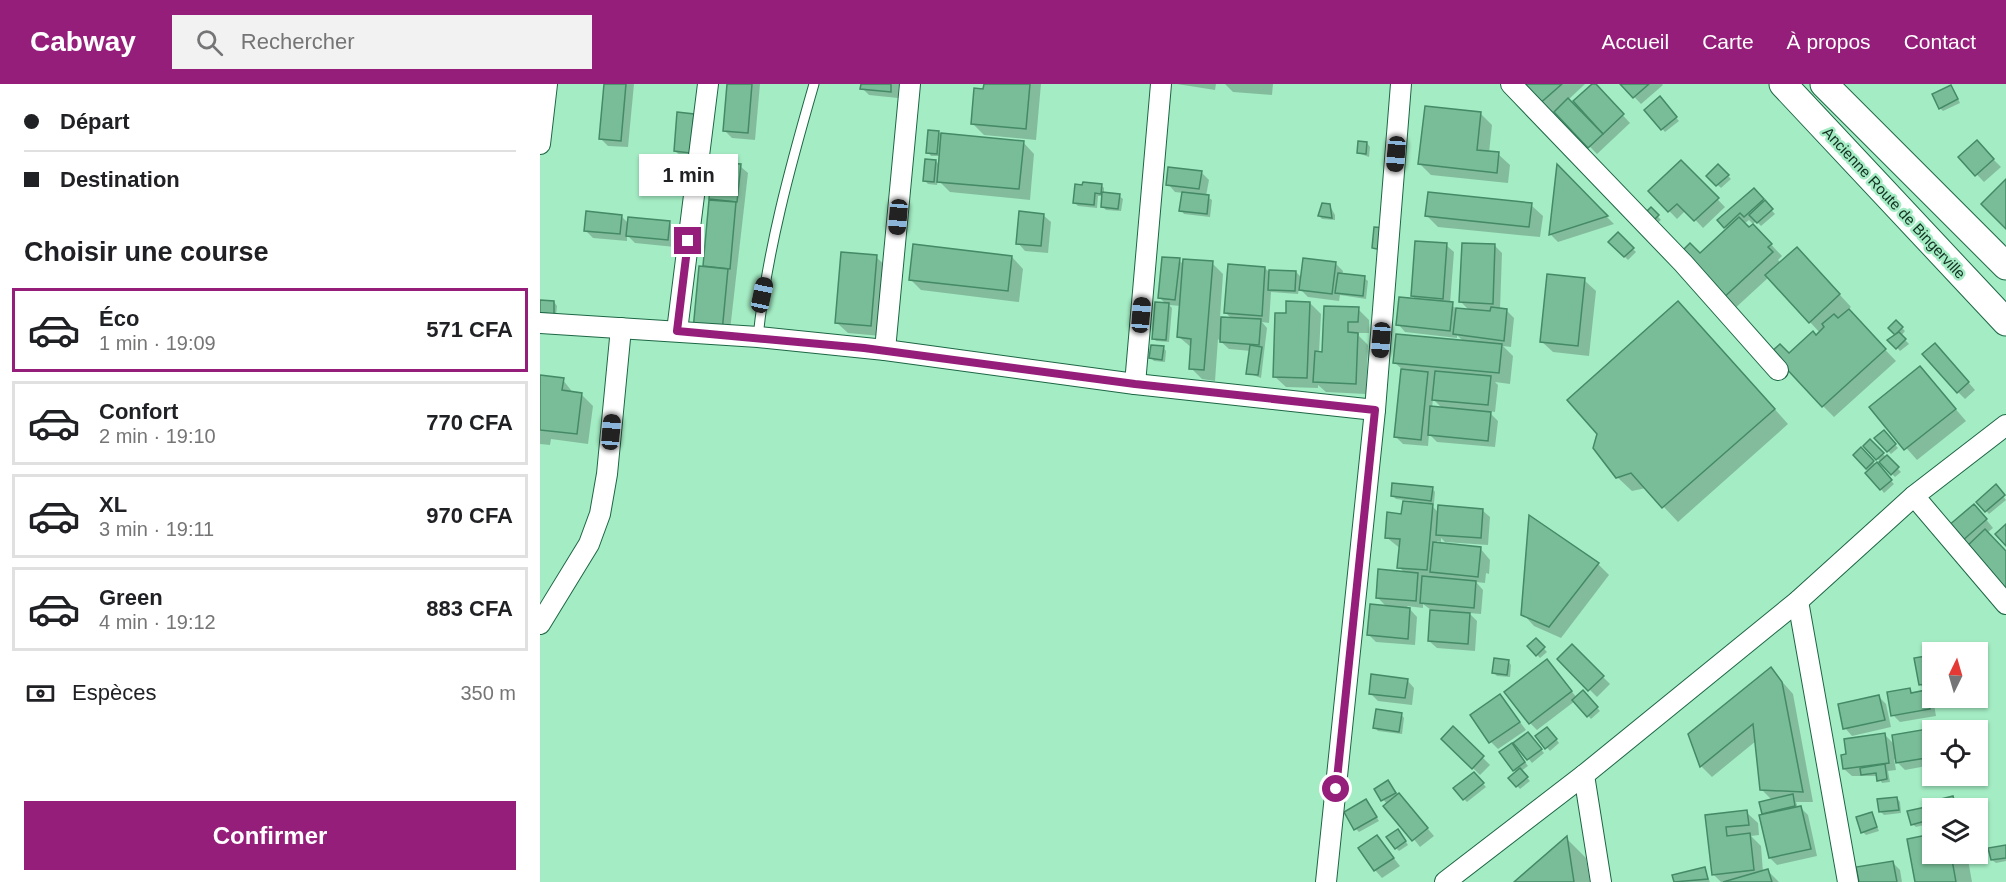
<!DOCTYPE html>
<html lang="fr">
<head>
<meta charset="utf-8">
<style>
	body { margin:0; font-family:Helvetica,sans-serif; background:#f2f2f2; color:#202124; height:100vh; display:flex; flex-direction:column; font-size:22px; white-space:nowrap }
	* { box-sizing:border-box; margin:0 }
	p { font-size:20px; color:#757577 }
	.icon { flex:none; width:33px; height:33px; fill:none; stroke:currentColor; stroke-width:2; stroke-linecap:round; stroke-linejoin:round }
	.map { position:relative; flex:1; overflow:hidden }
	.side { display:flex; flex-direction:column; background:#fff; width:540px }
	.side>* { flex:none }
	.guide { display:grid; align-content:center; height:132px; padding:0 24px; background:#fff }
	.needle { width:39px; rotate:5deg }
	.buttons { position:absolute; left:1382px; top:558px; display:grid; gap:12px }
	.buttons a { display:grid; place-items:center; width:66px; height:66px; border-radius:0px; background:#fff; box-shadow:0 2px 4px #0004; font-size:30px }
	.end { position:absolute; width:27px; height:27px; margin:-14px; border:8px solid #951e7a; background:#fff; box-shadow:0 0 0 3px #fff }
	.from { border-radius:50% }
	.bubble { position:absolute; height:42px; border-radius:0px; background:#fff; box-shadow:0 2px 4px #0004; font-size:20px; font-weight:700; line-height:42px; text-align:center }
	.car { position:absolute; width:18px; height:36px; margin:-18px -9px; border-radius:8px; box-shadow:0 0 4px 2px #0007; background:linear-gradient(#222 24%,#8ab4d8 0 40%,#222 0 76%,#8ab4d8 0 86%,#222 0) }
	.guide b { display:flex; align-items:center; gap:21px; height:57px; font-size:22px }
	.guide b+b { border-top:2px solid #e0e0e0 }
	.guide i { width:15px; height:15px; background:#202124 }
	ul { padding:0; list-style:none }
	li { display:flex; align-items:center; gap:18px; height:84px; margin:0 12px 9px; padding:0 12px; border:3px solid #e0e0e0; border-radius:0px }
	li div { flex:1 }
	li b { display:block; font-size:22px }
	li em { font-style:normal; font-weight:700 }
	li.selected { border-color:#951e7a }
	li>.icon { width:54px; height:54px; stroke-width:1.5 }
	h2 { padding:0 24px; font-size:27px; line-height:72px }
	.pay { display:flex; align-items:center; gap:15px; height:66px; padding:0 24px; font-size:22px }
	.pay p { margin-inline-start:auto }
	.action { display:flex; gap:12px; margin-top:auto; padding:12px 24px }
	.action a { flex:1; height:69px; border-radius:0px; background:#951e7a; color:#fff; font-size:24px; font-weight:700; line-height:69px; text-align:center }
	header { display:flex; align-items:center; gap:36px; box-sizing:border-box; height:84px; padding:0 30px; background:#951e7a; color:#fff }
	header strong { font-size:28px }
	nav { display:flex; gap:33px; margin-inline-start:auto; font-size:21px }
	.search { width:420px; height:54px; background:#f2f2f2; display:flex; align-items:center; gap:15px; box-sizing:border-box; padding:0 21px; border-radius:0px; color:#757577; font-size:22px }
	main { display:flex; flex:1; min-height:0 }
	.map>svg:first-child { display:block }
	.shadow { fill:#0003; fill-rule:evenodd }
	.building { fill:#78bd97; stroke:#448a66; stroke-width:1.5 }
	.lines { fill:none; stroke-linecap:round; stroke-linejoin:round }
	.lane-casing { stroke:#1c6644; stroke-width:11 }
	.street-casing { stroke:#1c6644; stroke-width:22 }
	.secondary-casing { stroke:#1c6644; stroke-width:29 }
	.lane { stroke:#fff; stroke-width:9 }
	.street { stroke:#fff; stroke-width:20 }
	.secondary { stroke:#fff; stroke-width:27 }
	.route { stroke:#951e7a; stroke-width:8 }
	.labels { text-anchor:middle; stroke-width:5; stroke-linejoin:round; paint-order:stroke }
	.street-label { font-size:15px; fill:#133021; stroke:#a4ecc4 }
</style>
</head>
<body>
<header>
<strong>Cabway</strong>
<div class="search"><svg class="icon" aria-label="search" viewBox="0 0 24 24"><circle cx="10" cy="10" r="6"/><path d="M15 15l6 6"/></svg>Rechercher</div>
<nav><a>Accueil</a><a>Carte</a><a>À propos</a><a>Contact</a></nav>
</header>
<main>
<section class="side">
<div class="guide">
<b><i class="from"></i>Départ</b>
<b><i></i>Destination</b>
</div>
<h2>Choisir une course</h2>
<ul>
<li class="selected"><svg class="icon" aria-label="car" viewBox="0 0 24 24"><path d="M5 17H2v-5l4-1 3-4h7l3 4 3 1v5h-3M9 17h6M6 11h13"/><circle cx="7" cy="17" r="2"/><circle cx="17" cy="17" r="2"/></svg><div><b>Éco</b><p>1 min · 19:09</p></div><em>571 CFA</em></li>
<li><svg class="icon" aria-label="car" viewBox="0 0 24 24"><path d="M5 17H2v-5l4-1 3-4h7l3 4 3 1v5h-3M9 17h6M6 11h13"/><circle cx="7" cy="17" r="2"/><circle cx="17" cy="17" r="2"/></svg><div><b>Confort</b><p>2 min · 19:10</p></div><em>770 CFA</em></li>
<li><svg class="icon" aria-label="car" viewBox="0 0 24 24"><path d="M5 17H2v-5l4-1 3-4h7l3 4 3 1v5h-3M9 17h6M6 11h13"/><circle cx="7" cy="17" r="2"/><circle cx="17" cy="17" r="2"/></svg><div><b>XL</b><p>3 min · 19:11</p></div><em>970 CFA</em></li>
<li><svg class="icon" aria-label="car" viewBox="0 0 24 24"><path d="M5 17H2v-5l4-1 3-4h7l3 4 3 1v5h-3M9 17h6M6 11h13"/><circle cx="7" cy="17" r="2"/><circle cx="17" cy="17" r="2"/></svg><div><b>Green</b><p>4 min · 19:12</p></div><em>883 CFA</em></li>
</ul>
<div class="pay"><svg class="icon" aria-label="cash" viewBox="0 0 24 24"><path d="M3 7h18v10H3z"/><circle cx="12" cy="12" r="2"/></svg>Espèces<p>350 m</p></div>
<div class="action"><a>Confirmer</a></div>
</section>
<div class="map">
<svg width="1466" height="798" viewBox="0 0 1466 798">
	<rect width="100%" height="100%" fill="#a4ecc4"/>
	<!-- shadow -->
	<g class="shadow">
		<path d="M66,0H94L88,63L68,62L60,54Z"/>
		<path d="M188,0H220L215,56L192,54L184,46Z"/>
		<path d="M322,0H359L358,14L329,11L322,4Z"/>
		<path d="M445,0H501L496,56L444,51L433,40Z"/>
		<path d="M637,0H676L675,6Z"/>
		<path d="M685,0H733L732,11L693,8Z"/>
		<path d="M981,0H1045L1028,16L1048,37L1054,0L1090,39L1057,70L1015,27L1010,32Z"/>
		<path d="M1082,0H1122L1123,1L1101,20Z"/>
		<path d="M1414,6L1420,19L1403,27L1400,24Z"/>
		<path d="M1123,18L1139,37L1125,48L1106,26Z"/>
		<path d="M940,29L952,41L949,69L958,70L970,81L968,99L891,91L880,80Z"/>
		<path d="M154,31L161,39L157,76L143,74L135,67Z"/>
		<path d="M399,49L483,58L494,70L490,116L410,108L398,96L397,101L388,100L384,96L396,77L400,82L401,72H391L388,68Z"/>
		<path d="M827,59L830,63L829,73L818,69Z"/>
		<path d="M1444,66L1461,83L1444,98L1420,73Z"/>
		<path d="M1141,78L1185,123L1163,144L1146,126L1137,135L1110,107Z"/>
		<path d="M173,80L200,82L208,89L189,255L162,253L164,184Z"/>
		<path d="M1178,82L1191,95L1181,104L1168,92Z"/>
		<path d="M1018,83L1067,133L1074,140L1018,158L1011,151Z"/>
		<path d="M661,88L669,96L666,112L672,116L670,133L644,130L641,126L643,109L635,108L628,100Z"/>
		<path d="M561,101L564,104V110L579,112L583,115L581,127L566,126L562,122L564,112H558L557,124L538,122L535,119Z"/>
		<path d="M1213,106L1235,130L1221,142L1216,137L1213,140L1209,136L1204,140L1224,153L1242,172L1238,176L1241,179L1268,176L1311,223L1307,226L1356,277L1294,333L1283,322L1249,271L1280,249L1229,193L1192,227L1160,171L1187,146L1179,136Z"/>
		<path d="M991,121L1003,132L1000,153L898,143L887,132Z"/>
		<path d="M790,122L795,131V136L782,135L779,132Z"/>
		<path d="M1111,125L1121,136L1117,139L1107,129Z"/>
		<path d="M503,131L511,138L508,169L485,167L478,159Z"/>
		<path d="M81,132L89,140L129,139L137,146L135,163L95,159L87,151V157L53,154L45,146Z"/>
		<path d="M1078,151L1096,168L1088,176L1070,158Z"/>
		<path d="M906,161L914,168L910,220L918,226L930,227L921,218L955,162L962,169L960,226H966L974,234L971,263L963,262L973,272L970,300L955,298L958,301L955,328L948,327L958,337L955,363L897,358L889,350L888,362L863,360L855,352L863,286L854,278L923,257L917,251V254L865,248L858,240L877,216L872,212ZM893,315L903,325L892,324Z"/>
		<path d="M336,173L348,184L341,252L308,249L296,238Z"/>
		<path d="M472,173L483,185L479,218L381,206L370,195Z"/>
		<path d="M639,176L644,181L672,179L683,190L680,234L692,235L686,229L725,184L730,189L756,188L762,194L795,179L803,187L802,191L824,194L828,197L826,215L800,211L799,217L768,213L759,204L758,210L731,208L729,239L722,238L727,244L721,294L708,289L711,267L689,265L678,255L675,297L662,295L651,284L652,264L639,253L641,222L629,221L632,224L629,258L616,257L613,254L626,220L619,213Z"/>
		<path d="M1044,196L1056,207L1049,272L1013,268L1001,257Z"/>
		<path d="M0,217L14,218L17,222L16,232L0,231Z"/>
		<path d="M770,219L781,230L779,269H783L818,225L829,236V249H819V252L828,261L826,310L786,308L778,301V304L746,303L734,292L747,231Z"/>
		<path d="M1153,234L1248,340L1138,438L1106,404L1092,407L1077,393Z"/>
		<path d="M1356,238L1365,247L1361,252L1369,260L1360,267L1350,256L1362,257L1350,244Z"/>
		<path d="M623,263L626,267L625,278L614,277L611,274Z"/>
		<path d="M1402,268L1435,306L1425,315L1418,308Z"/>
		<path d="M1380,284L1426,337L1377,376L1331,324Z"/>
		<path d="M0,293L23,296L34,310L42,311L53,322L48,360L11,355L10,361L0,360Z"/>
		<path d="M1344,348L1358,364L1351,370L1336,354Z"/>
		<path d="M1330,357L1361,388L1355,393L1325,362Z"/>
		<path d="M1321,365L1354,400L1344,409L1315,371Z"/>
		<path d="M1456,403L1466,416L1449,430L1438,418Z"/>
		<path d="M892,404L895,408L894,419H889L899,429L942,426L950,433L948,461L905,458L901,454V458L897,457V460L940,464L950,476L949,490L946,489L945,499L936,498L943,506L941,530L929,529L937,537L935,567L897,564L889,557L891,526L883,520V524L867,522L877,533L875,561L836,558L829,551L848,524L837,513L865,489L859,483L861,465L846,453L863,431L888,422L889,419L856,415L853,412Z"/>
		<path d="M1441,429L1453,444L1447,449L1466,507L1422,457Z"/>
		<path d="M1058,480L1069,491L1021,554L994,542L983,530Z"/>
		<path d="M996,556L1007,568L1000,574L989,562Z"/>
		<path d="M1032,562L1070,600L1057,613L1019,575Z"/>
		<path d="M1392,573V602L1383,604L1380,600Z"/>
		<path d="M968,577L971,581L970,593L957,592L954,589Z"/>
		<path d="M1007,577L1037,614L1043,608L1060,627L1051,635L1035,617L997,646L990,639Z"/>
		<path d="M1231,585L1253,610L1273,718H1256L1258,724H1261L1268,731L1277,772L1237,781L1230,774L1224,729L1232,716L1222,706L1216,657L1172,693L1161,682Z"/>
		<path d="M867,596L874,604L872,621L838,617L830,609Z"/>
		<path d="M1369,606L1374,610L1385,608L1393,615L1396,632L1360,638L1353,631Z"/>
		<path d="M960,612L986,646L958,665L951,658Z"/>
		<path d="M1339,613L1346,620L1351,643L1312,652L1305,644Z"/>
		<path d="M861,630L864,634L862,650L838,647L835,644Z"/>
		<path d="M913,644L950,681L940,691L903,655Z"/>
		<path d="M1399,645L1400,646H1392V681L1365,686L1354,675L1356,686L1348,687L1350,698L1342,699L1338,692H1312L1304,685L1344,650L1355,661L1353,652Z"/>
		<path d="M1011,648L1019,659L1010,667L997,652Z"/>
		<path d="M991,653L1004,669L992,679L976,659Z"/>
		<path d="M975,664L988,682L981,687L990,697L980,705L970,694L976,689L974,686Z"/>
		<path d="M937,693L946,703L927,718L924,715Z"/>
		<path d="M848,698L894,752L880,763L836,706Z"/>
		<path d="M1357,714L1360,718L1361,729L1344,731L1340,727Z"/>
		<path d="M1413,714L1418,724H1392L1391,719Z"/>
		<path d="M829,721L839,737L819,748L816,745Z"/>
		<path d="M1385,725L1392,739L1376,743L1372,740Z"/>
		<path d="M1206,728L1218,739L1219,751L1211,752L1221,762L1223,788L1228,787L1239,798H1181L1173,790L1167,732Z"/>
		<path d="M1331,729L1339,747L1326,751L1323,748Z"/>
		<path d="M861,750L868,761L859,767L856,764Z"/>
		<path d="M1392,752V770H1427L1432,798H1376Z"/>
		<path d="M837,753L860,782L842,794L835,786Z"/>
		<path d="M1026,754L1046,774L1050,798H976Z"/>
		<path d="M1466,763V777L1456,779L1452,776Z"/>
		<path d="M1352,778L1360,786L1362,798H1320Z"/>
		<path d="M1164,784L1170,798H1135L1134,792Z"/>
	</g>
	<!-- building -->
	<g class="building">
		<path d="M64,0H86L81,57L59,55Z"/>
		<path d="M187,0H212L208,49L183,47Z"/>
		<path d="M321,0H351V8L320,5Z"/>
		<path d="M444,0H490L486,45L431,40L434,4L443,5Z"/>
		<path d="M979,0H1022L997,22Z"/>
		<path d="M1052,0H1056L1084,30L1063,50L1033,17Z"/>
		<path d="M1080,0H1109L1093,14Z"/>
		<path d="M1411,1L1418,15L1399,25L1392,10Z"/>
		<path d="M1120,12L1137,33L1121,46L1104,26Z"/>
		<path d="M1028,14L1063,50L1048,64L1014,28Z"/>
		<path d="M885,22L941,28L937,66L959,68L957,89L878,80Z"/>
		<path d="M137,28L154,30L150,69L134,67Z"/>
		<path d="M388,46L399,47L397,70L386,69Z"/>
		<path d="M401,49L484,57L479,105L397,98Z"/>
		<path d="M1437,56L1454,75L1435,92L1418,73Z"/>
		<path d="M818,57L827,58L826,70L817,69Z"/>
		<path d="M385,75L396,76L394,98L383,97Z"/>
		<path d="M1141,76L1179,114L1154,137L1137,120L1128,128L1108,107Z"/>
		<path d="M172,78L201,80L197,118L169,115Z"/>
		<path d="M1017,80L1060,124L1068,132L1009,151Z"/>
		<path d="M1178,80L1189,91L1176,102L1166,92Z"/>
		<path d="M628,83L662,87L659,105L626,101Z"/>
		<path d="M1466,95V145L1441,120Z"/>
		<path d="M543,98L562,100L561,110L555,109L554,121L533,119L535,100L542,101Z"/>
		<path d="M1214,104L1224,115L1204,133L1200,129L1184,144L1177,136Z"/>
		<path d="M562,108L580,110L578,125L561,123Z"/>
		<path d="M642,108L669,111L667,130L639,127Z"/>
		<path d="M888,108L992,119L989,143L885,132Z"/>
		<path d="M169,116L196,118L190,185L163,182Z"/>
		<path d="M1225,116L1233,125L1217,139L1209,131Z"/>
		<path d="M782,119L790,120L792,134L778,132Z"/>
		<path d="M1111,123L1119,131L1113,137L1105,129Z"/>
		<path d="M46,127L82,131L80,150L44,147Z"/>
		<path d="M479,127L504,130L501,162L476,160Z"/>
		<path d="M88,133L130,137L128,156L86,152Z"/>
		<path d="M1199,133L1209,143L1213,140L1232,160L1228,163L1233,168L1180,217L1137,172L1150,159L1160,169Z"/>
		<path d="M834,143L845,144L842,166L832,164Z"/>
		<path d="M1078,148L1094,164L1084,173L1068,158Z"/>
		<path d="M875,157L907,159L903,215L871,212Z"/>
		<path d="M922,159L955,160L953,220L919,218Z"/>
		<path d="M373,160L472,172L468,207L369,196Z"/>
		<path d="M1257,163L1300,210L1269,239L1225,191Z"/>
		<path d="M301,168L337,171L331,242L295,239Z"/>
		<path d="M622,173L640,174L635,216L618,214Z"/>
		<path d="M763,174L796,178L792,210L759,206Z"/>
		<path d="M643,175L673,177L664,286L649,285L651,255L637,253Z"/>
		<path d="M688,180L725,183L722,232L684,229Z"/>
		<path d="M159,182L188,185L182,248L153,246Z"/>
		<path d="M729,186L756,187L755,207L728,206Z"/>
		<path d="M798,189L825,192L823,212L795,209Z"/>
		<path d="M1007,190L1045,194L1038,262L1000,258Z"/>
		<path d="M859,213L913,218L910,247L856,241Z"/>
		<path d="M0,216L14,217V230L0,229Z"/>
		<path d="M746,217L770,218L767,294L733,293L735,229H746Z"/>
		<path d="M1138,217L1235,325L1122,424L1091,389L1076,394L1053,364L1057,350L1027,316Z"/>
		<path d="M615,218L629,219L626,256L612,255Z"/>
		<path d="M784,222L819,223L818,238H808V248L818,249L816,300L773,298L775,267L782,268Z"/>
		<path d="M951,223L967,225L964,257L913,250L916,224L950,227Z"/>
		<path d="M1309,225L1346,265L1282,323L1231,268L1240,260L1249,269L1273,247L1276,251L1284,243L1282,240L1294,230L1298,234Z"/>
		<path d="M681,233L721,235L719,261L680,258Z"/>
		<path d="M1356,236L1363,243L1355,251L1348,244Z"/>
		<path d="M1359,248L1366,255L1356,265L1347,256Z"/>
		<path d="M856,250L962,260L959,289L853,279Z"/>
		<path d="M1395,259L1429,298L1417,309L1382,270Z"/>
		<path d="M611,261L624,262L622,276L609,274Z"/>
		<path d="M710,261L722,263L718,291L706,290Z"/>
		<path d="M1380,282L1416,325L1364,366L1329,323Z"/>
		<path d="M861,285L888,288L881,356L854,353Z"/>
		<path d="M895,287L951,292L948,321L892,316Z"/>
		<path d="M0,291L24,294L22,306L42,309L37,350L0,346Z"/>
		<path d="M890,322L951,328L948,357L888,351Z"/>
		<path d="M1344,346L1356,360L1347,368L1334,354Z"/>
		<path d="M1330,355L1344,369L1336,376L1323,362Z"/>
		<path d="M1321,363L1334,377L1326,385L1313,371Z"/>
		<path d="M1347,371L1359,383L1351,391L1339,378Z"/>
		<path d="M1337,378L1352,396L1340,406L1325,389Z"/>
		<path d="M852,399L893,403L891,417L851,412Z"/>
		<path d="M1456,400L1465,411L1445,428L1436,418Z"/>
		<path d="M863,417L893,420L887,486L857,484L860,455L845,454L847,428L861,430Z"/>
		<path d="M1434,420L1447,435L1421,458L1408,442Z"/>
		<path d="M898,421L943,425L941,454L896,451Z"/>
		<path d="M989,431L1059,479L1009,543L981,531Z"/>
		<path d="M1466,440V462L1455,450Z"/>
		<path d="M1445,445L1466,467V509L1424,465Z"/>
		<path d="M893,458L941,463L938,493L890,488Z"/>
		<path d="M838,485L878,489L876,517L836,514Z"/>
		<path d="M882,492L936,497L934,524L880,519Z"/>
		<path d="M830,520L870,524L868,555L827,551Z"/>
		<path d="M890,526L930,529L928,560L888,557Z"/>
		<path d="M996,554L1005,563L996,572L987,562Z"/>
		<path d="M1032,560L1064,592L1048,607L1017,575Z"/>
		<path d="M1392,571V599L1379,601L1374,574Z"/>
		<path d="M954,574L969,576L967,591L952,589Z"/>
		<path d="M1007,575L1032,607L989,640L964,608Z"/>
		<path d="M1231,583L1242,598L1263,708L1220,706L1213,640L1160,683L1148,650Z"/>
		<path d="M831,590L868,595L865,614L829,610Z"/>
		<path d="M1370,604L1371,609L1386,606L1390,625L1351,632L1347,608Z"/>
		<path d="M1043,606L1058,623L1047,633L1032,616Z"/>
		<path d="M960,610L980,638L949,659L930,631Z"/>
		<path d="M1339,611L1345,636L1303,645L1298,620Z"/>
		<path d="M836,625L862,629L859,648L833,644Z"/>
		<path d="M913,642L944,672L932,685L901,655Z"/>
		<path d="M1007,643L1017,655L1005,665L995,652Z"/>
		<path d="M1399,643L1400,646H1392V673L1356,679L1352,651Z"/>
		<path d="M988,648L1002,665L987,676L973,659Z"/>
		<path d="M1345,649L1349,679L1303,685L1301,671L1306,670L1304,655Z"/>
		<path d="M972,659L985,678L973,687L959,668Z"/>
		<path d="M1345,680L1347,695L1337,697L1336,689L1321,691L1320,684Z"/>
		<path d="M980,684L988,693L976,703L968,694Z"/>
		<path d="M934,688L944,699L923,716L913,704Z"/>
		<path d="M848,696L856,709L841,717L834,705Z"/>
		<path d="M859,709L888,744L872,757L843,722Z"/>
		<path d="M1253,710L1255,722L1222,730L1219,718Z"/>
		<path d="M1413,712L1416,724H1392V729L1389,718Z"/>
		<path d="M1357,713L1359,726L1339,728L1337,715Z"/>
		<path d="M826,715L837,733L814,746L804,728Z"/>
		<path d="M1261,722L1271,765L1229,774L1219,731Z"/>
		<path d="M1386,723L1389,736L1371,741L1367,727Z"/>
		<path d="M1207,726L1209,741L1186,743L1187,752L1210,749L1214,786L1172,791L1165,731Z"/>
		<path d="M1332,728L1337,743L1321,749L1316,733Z"/>
		<path d="M858,745L866,757L855,765L846,753Z"/>
		<path d="M1392,750V770H1411L1416,798H1375L1367,755Z"/>
		<path d="M837,751L854,774L834,787L818,764Z"/>
		<path d="M1027,752L1034,798H974Z"/>
		<path d="M1466,761V774L1451,776L1448,764Z"/>
		<path d="M1353,777L1357,798H1319L1316,783Z"/>
		<path d="M1165,783L1168,795L1134,798L1132,791Z"/>
		<path d="M1228,785L1232,798H1183Z"/>
	</g>
	<g class="lines">
		<defs>
			<path id="lane" d="M218,253C227,167 250,83 274,0"/>
			<g id="street">
				<path d="M971,0L1143,179L1238,286"/>
				<path d="M0,60L7,0"/>
				<path d="M0,239L218,253L345,266L595,300L835,326"/>
				<path d="M137,247L168,0"/>
				<path d="M345,266L370,0"/>
				<path d="M595,300L621,0"/>
				<path d="M1374,412L1466,520"/>
				<path d="M1258,517L1308,798"/>
				<path d="M0,540L49,460L60,430L67,390L81,244"/>
				<path d="M1044,691L1061,798"/>
				<path d="M786,798L835,326L861,0"/>
				<path d="M905,798L1044,691L1258,517L1374,412L1466,341"/>
			</g>
			<g id="secondary">
				<path d="M1243,0L1466,238"/>
				<path d="M1284,0L1466,182"/>
			</g>
		</defs>
		<!-- lane casing -->
		<use href="#lane" class="lane-casing"/>
		<!-- street casing -->
		<use href="#street" class="street-casing"/>
		<!-- secondary casing -->
		<use href="#secondary" class="secondary-casing"/>
		<!-- lane -->
		<use href="#lane" class="lane"/>
		<!-- street -->
		<use href="#street" class="street"/>
		<!-- secondary -->
		<use href="#secondary" class="secondary"/>
	</g>
	<g class="lines">
		<!-- route -->
		<path class="route" d="M148,157L137,247L324,264L595,300L835,326L796,705"/>
	</g>
	<g class="labels">
		<!-- street labels -->
		<g class="street-label">
			<text transform="translate(1354 119) rotate(47)" y="5">Ancienne Route de Bingerville</text>
		</g>
	</g>
</svg>
<div class="buttons">
<a><svg class="needle" viewBox="-14 -14 28 28"><path d="M0-13l5 13h-10z" fill="#e53935"/><path d="M0 13l5-13h-10z" fill="#757577"/></svg></a>
<a><svg class="icon" aria-label="locate" viewBox="0 0 24 24"><circle cx="12" cy="12" r="6"/><path d="M12 2v4M12 18v4M2 12h4M18 12h4"/></svg></a>
<a><svg class="icon" aria-label="layers" viewBox="0 0 24 24"><path d="M12 4l9 5-9 5-9-5zM3 14l9 5 9-5"/></svg></a>
</div>
<i class="end from" style="left:796px;top:705px"></i>
<i class="end" style="left:148px;top:157px"></i>
<div class="bubble" style="left:99px;top:70px;width:99px">1 min</div>
<i class="car" style="left:856px;top:70px;rotate:185deg"></i>
<i class="car" style="left:358px;top:133px;rotate:185deg"></i>
<i class="car" style="left:222px;top:211px;rotate:12deg"></i>
<i class="car" style="left:601px;top:231px;rotate:5deg"></i>
<i class="car" style="left:841px;top:256px;rotate:185deg"></i>
<i class="car" style="left:71px;top:348px;rotate:5deg"></i>
</div>
</main>
</body>
</html>
